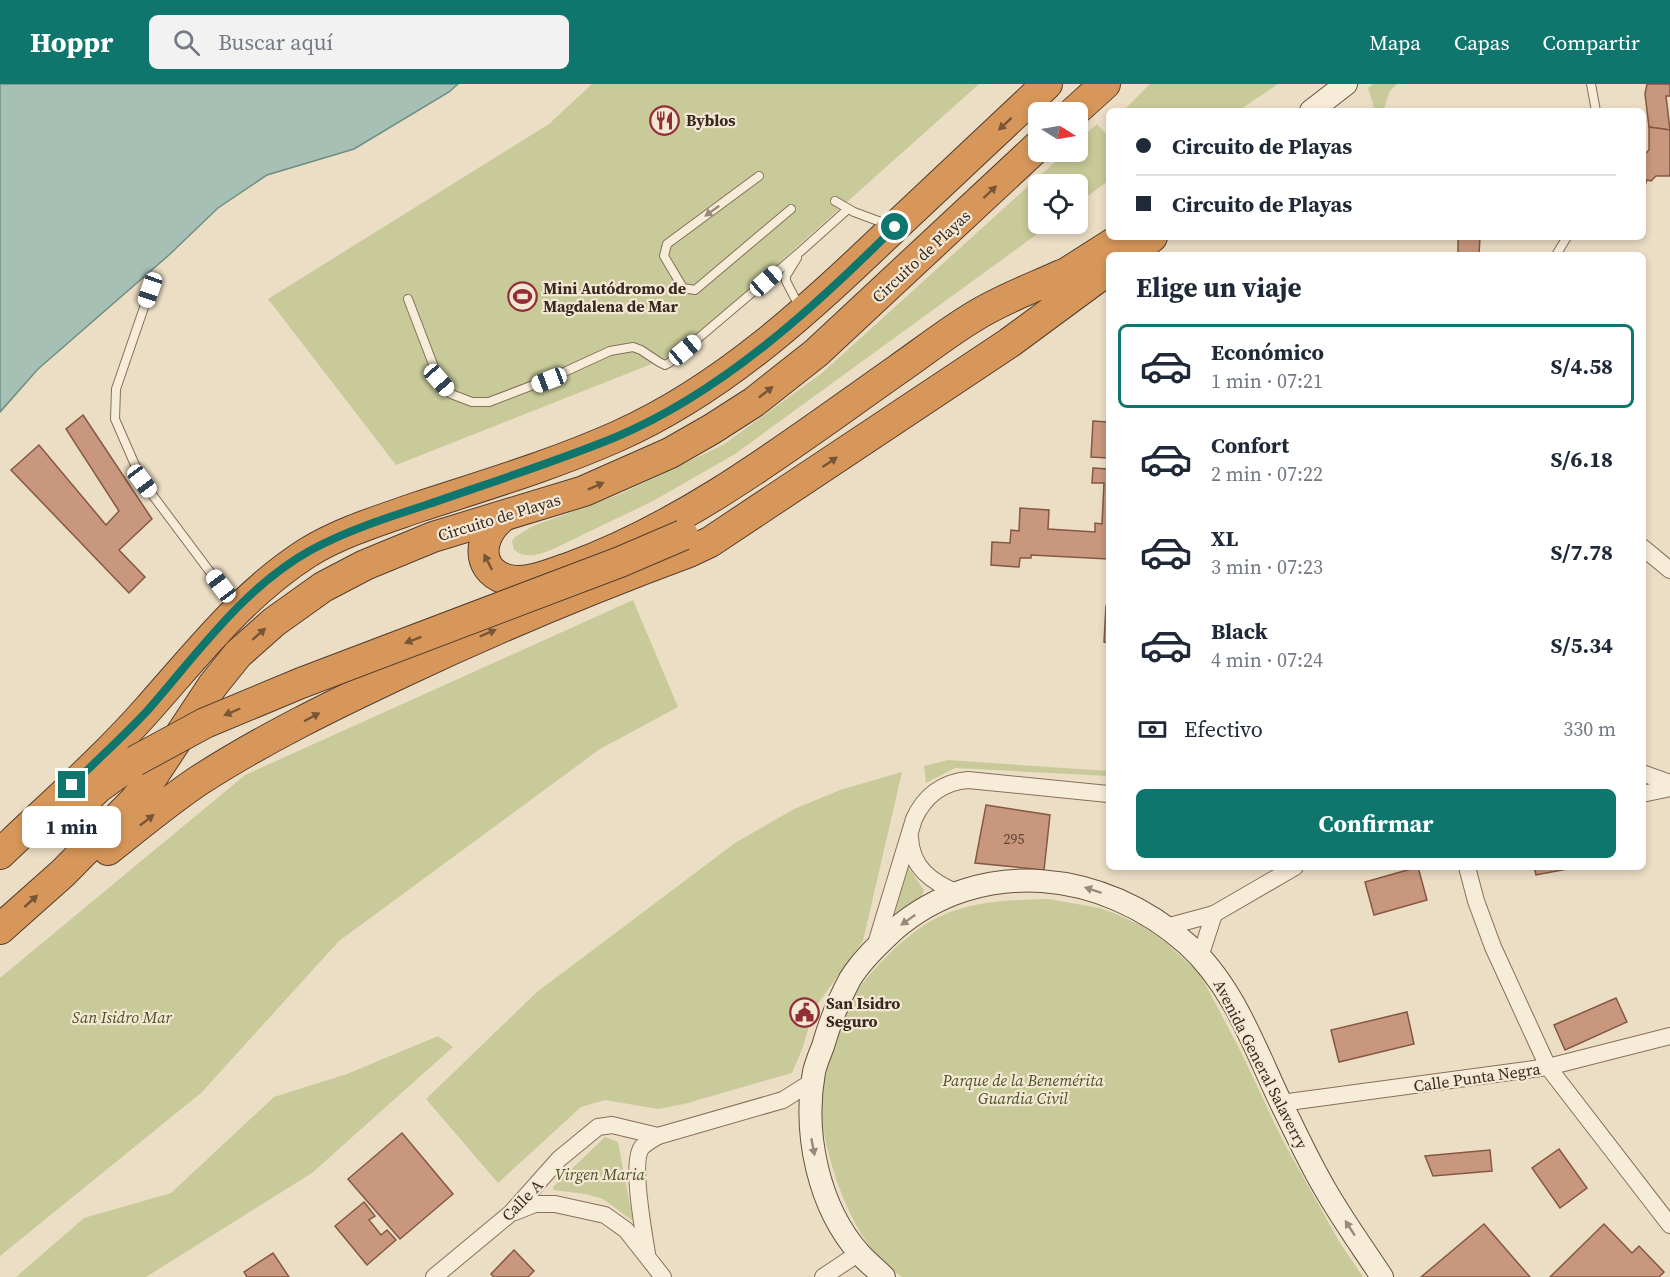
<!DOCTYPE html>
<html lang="es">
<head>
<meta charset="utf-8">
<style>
	body { margin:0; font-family:"Source Serif 4",serif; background:#f2f2f3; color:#1f2937; height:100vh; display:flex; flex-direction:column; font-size:22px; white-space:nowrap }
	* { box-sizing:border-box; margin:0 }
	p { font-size:20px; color:#747a83 }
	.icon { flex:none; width:33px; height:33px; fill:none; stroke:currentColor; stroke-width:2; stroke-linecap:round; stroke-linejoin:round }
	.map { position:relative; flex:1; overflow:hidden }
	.panel { position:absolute; left:1106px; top:168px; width:540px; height:618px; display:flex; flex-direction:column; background:#fff; border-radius:9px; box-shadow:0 3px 9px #0003 }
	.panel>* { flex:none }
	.hud { position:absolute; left:1106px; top:24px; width:540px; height:132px; border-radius:9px; box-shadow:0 3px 9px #0003; display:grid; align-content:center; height:132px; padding:0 30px; background:#fff }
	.needle { width:39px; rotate:101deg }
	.buttons { position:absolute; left:1028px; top:18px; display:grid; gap:12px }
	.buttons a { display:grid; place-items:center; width:60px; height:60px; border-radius:9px; background:#fff; box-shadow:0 3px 9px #0003; font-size:30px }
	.end { position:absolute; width:27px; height:27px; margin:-14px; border:8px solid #0f766e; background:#fff; box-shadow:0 0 0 3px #fff }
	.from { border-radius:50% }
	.bubble { position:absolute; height:42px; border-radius:9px; background:#fff; box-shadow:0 3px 9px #0003; font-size:20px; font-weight:700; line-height:42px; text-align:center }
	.car { position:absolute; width:18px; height:36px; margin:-18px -9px; border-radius:8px; box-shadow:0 0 4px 2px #0007; background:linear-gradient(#fff 24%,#345 0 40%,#fff 0 76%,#345 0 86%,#fff 0) }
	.hud b { display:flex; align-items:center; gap:21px; height:57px; font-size:22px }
	.hud b+b { border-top:2px solid #e0e1e3 }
	.hud i { width:15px; height:15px; background:#1f2937 }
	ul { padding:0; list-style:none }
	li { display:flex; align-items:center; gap:18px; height:84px; margin:0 12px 9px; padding:0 18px; border:3px solid transparent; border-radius:9px }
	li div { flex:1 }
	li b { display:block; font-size:22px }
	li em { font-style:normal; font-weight:700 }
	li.on { border-color:#0f766e }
	li>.icon { width:54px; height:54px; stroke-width:1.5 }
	h2 { padding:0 30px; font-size:27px; line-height:72px }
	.pay { display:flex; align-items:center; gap:15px; height:66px; padding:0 30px; font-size:22px }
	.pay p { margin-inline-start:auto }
	.primary-button { display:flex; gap:12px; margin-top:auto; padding:12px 30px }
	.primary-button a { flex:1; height:69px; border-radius:9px; background:#0f766e; color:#fff; font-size:24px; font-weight:700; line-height:69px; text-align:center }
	header { display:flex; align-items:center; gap:36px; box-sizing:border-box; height:84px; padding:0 30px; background:#0f766e; color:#fff }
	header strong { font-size:28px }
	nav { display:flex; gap:33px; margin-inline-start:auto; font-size:21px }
	.search { width:420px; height:54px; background:#f2f2f3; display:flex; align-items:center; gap:15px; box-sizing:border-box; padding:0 21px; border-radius:9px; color:#747a83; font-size:22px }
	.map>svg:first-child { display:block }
	.green { fill:#c8ca99 }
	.water { fill:#a7c0b6; stroke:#6e8e83; stroke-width:1.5 }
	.building { fill:#c9977d; stroke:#855843; stroke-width:1.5 }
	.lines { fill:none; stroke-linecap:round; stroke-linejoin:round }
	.lane-casing { stroke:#866f5c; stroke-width:10 }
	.street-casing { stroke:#866f5c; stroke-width:18 }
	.secondary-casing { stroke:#68513f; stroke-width:24 }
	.highway-casing { stroke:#543e30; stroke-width:32 }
	.lane { stroke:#f7ecd8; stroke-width:8 }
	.street { stroke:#f7ecd8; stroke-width:16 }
	.secondary { stroke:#f7ecd8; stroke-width:22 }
	.highway { stroke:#d8975a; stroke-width:30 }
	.highway-bridge-casing { stroke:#543e30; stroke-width:32; stroke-linecap:butt }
	.highway-bridge { stroke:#d8975a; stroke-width:30 }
	.oneway { fill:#775537 }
	.oneway2 { fill:#978a7c }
	.route { stroke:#0f766e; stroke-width:8 }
	.labels { text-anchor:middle; stroke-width:4.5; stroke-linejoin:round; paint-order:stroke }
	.number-label { font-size:14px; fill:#5c4436 }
	.poi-label { font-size:16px; font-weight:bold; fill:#37291f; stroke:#f4e8d4; text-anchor:start }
	.street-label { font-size:16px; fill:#37291f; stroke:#f4e8d4 }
	.park-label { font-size:16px; font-style:italic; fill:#4b5327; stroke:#f4e8d4 }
</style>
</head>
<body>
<header>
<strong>Hoppr</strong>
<div class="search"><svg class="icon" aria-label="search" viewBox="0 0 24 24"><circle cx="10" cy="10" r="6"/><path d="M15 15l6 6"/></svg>Buscar aquí</div>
<nav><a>Mapa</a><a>Capas</a><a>Compartir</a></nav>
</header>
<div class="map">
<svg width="1670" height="1193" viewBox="0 0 1670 1193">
	<rect width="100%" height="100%" fill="#ecdec5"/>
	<!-- green -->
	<g class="green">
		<path d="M592,0H979L677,270L396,381L268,215L549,40Z"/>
		<path d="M1150,0H1278L1238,27H1123Z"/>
		<path d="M1373,0H1397L1390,7L1383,27H1375L1368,4Z"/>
		<path d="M1097,40L1108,52V97L1077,120V100H1038V140H1051L735,370L653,417L551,466C537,471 527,475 514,466L512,457L515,453L533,442L618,411L723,361L822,289L1066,68H1077V58Z"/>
		<path d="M633,516L678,623L600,665L339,857L201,1009L0,1172V894L245,691Z"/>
		<path d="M948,676L1108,687V692L955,684L926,699L924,682Z"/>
		<path d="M902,688L863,857L814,925L803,963L792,989L684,1020L658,1025L605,1016L581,1023L498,1099L426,1015L537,908L735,759L794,725L843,705Z"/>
		<path d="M908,783L924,806L921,814L895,829Z"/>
		<path d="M1049,815L1099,824L1114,829L1142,842L1164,857L1200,890L1241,968L1283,1057L1340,1159L1363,1193H902C874,1174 858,1148 845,1118C833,1089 821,1050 821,1017C821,1001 845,922 855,909C874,884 899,857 926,840C963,817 1007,816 1049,815Z"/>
		<path d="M438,952L453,963L312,1089L146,1193H16L84,1134L171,1109L274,1013L347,990Z"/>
		<path d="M605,1053L618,1058L633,1137L603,1115L585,1110L553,1106V1103Z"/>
	</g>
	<!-- water -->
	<path class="water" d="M0,0H458L449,8L354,65L267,91L218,124L169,171L38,285L0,328Z"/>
	<!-- building -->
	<g class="building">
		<path d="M1647,0H1670V12H1666L1670,46L1649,43L1645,10Z"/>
		<path d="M1649,43L1670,46V92H1656L1651,97L1647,96L1644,104H1642V73L1649,66Z"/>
		<path d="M1458,153H1480L1479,171H1458Z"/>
		<path d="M83,331L152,435L119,466L145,493L129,509L11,386L39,361L106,441L119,427L66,345Z"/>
		<path d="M1093,337L1108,338V374L1091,373Z"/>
		<path d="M1093,384L1108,385V475L1031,471V474H1020L1019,483L991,481L992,458L1010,459L1011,446L1019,447L1020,424L1049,426L1048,445L1095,448V439L1102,440L1104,399H1092Z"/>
		<path d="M1106,522H1108V559L1104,558Z"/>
		<path d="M986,721L1050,731L1044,786L975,779Z"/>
		<path d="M1418,783L1427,816L1374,831L1365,798Z"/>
		<path d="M1534,783H1578L1536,791Z"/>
		<path d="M1616,914L1627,938L1565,966L1554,941Z"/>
		<path d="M1407,928L1414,960L1339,978L1331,946Z"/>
		<path d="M402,1049L453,1110L400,1155L348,1095Z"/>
		<path d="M1559,1065L1587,1104L1560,1124L1532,1084Z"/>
		<path d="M1490,1066L1492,1087L1433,1092L1425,1072Z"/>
		<path d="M364,1118L375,1132L369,1136L381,1151L387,1146L396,1156L367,1181L335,1142Z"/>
		<path d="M1484,1140L1530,1193H1421Z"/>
		<path d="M1604,1140L1632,1169L1639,1162L1664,1188L1659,1193H1550Z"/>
		<path d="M514,1166L534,1187L528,1193H494L491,1190Z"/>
		<path d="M273,1169L289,1193H247L244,1188Z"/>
	</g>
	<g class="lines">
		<defs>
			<g id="lane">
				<path d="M1591,0L1596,27"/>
				<path d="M759,92L667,160L664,172L683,204L695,206L791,125"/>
				<path d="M835,117L854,128L889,141"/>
				<path d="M1556,171L1567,153"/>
				<path d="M797,174L786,192V197L800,224"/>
				<path d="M150,206L116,305L115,335L142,397L234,520"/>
				<path d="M408,215L439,296L451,310L472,318H489L549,295L610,267L633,263L641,266L659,278L665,281L669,279L800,168L848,125"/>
			</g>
			<g id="street">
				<path d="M1642,463L1670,486"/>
				<path d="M1642,689L1670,699"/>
				<path d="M1642,710L1670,704"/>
				<path d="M910,753C911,784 932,798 958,809"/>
				<path d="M1467,783L1476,817L1493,863L1548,983L1670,1141"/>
				<path d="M1166,843L1214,830L1295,783"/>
				<path d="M875,863L914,735C924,713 942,698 968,696L1108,710"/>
				<path d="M1200,873L1214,830"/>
				<path d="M1281,1019L1548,983L1670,952"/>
				<path d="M515,1128L535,1120H555L605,1131L626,1146L663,1193"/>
				<path d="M647,1170C644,1149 630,1078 642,1063C646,1059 653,1055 658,1052"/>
				<path d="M434,1193L511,1129L559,1075L598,1043L612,1041L658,1052L783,1016L813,997"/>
				<path d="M823,1193L859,1169"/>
			</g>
			<g id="secondary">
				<path d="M1311,27L1346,0"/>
				<path d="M884,1193C876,1185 867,1178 860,1170C818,1123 803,1049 814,988C816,979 820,970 823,962C830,938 838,917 850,895C862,876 878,861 894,846C981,771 1104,786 1187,860C1234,902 1255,965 1282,1021C1296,1049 1309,1078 1325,1105C1342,1135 1363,1164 1382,1193"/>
			</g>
			<g id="highway">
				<path d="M1074,28L1105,0"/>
				<path d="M1128,171L1152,153"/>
				<path d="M1046,202L1123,153"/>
				<path d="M501,434C480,451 474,484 505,495C525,502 552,489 571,483C691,439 793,359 897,286C923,268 948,248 975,232C1002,215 1033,204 1061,191"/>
				<path d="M77,724L99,703L135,677"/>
				<path d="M108,766C137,743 167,718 198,697C263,655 333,621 403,588C496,544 592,504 689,468L710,458L1009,259L1108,186"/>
				<path d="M0,770C49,723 102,677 147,626C197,570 243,510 307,469C341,448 381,436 418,423C485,401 553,381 618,352C726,304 813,221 897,141C947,94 997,47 1047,0"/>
				<path d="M0,845L63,789L134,717L149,698L213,601L238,570L274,538L323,503L365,481L433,453L584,407L670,369L712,345L754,318L816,269L1038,62"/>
			</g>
		</defs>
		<!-- lane casing -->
		<use href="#lane" class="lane-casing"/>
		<!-- street casing -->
		<use href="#street" class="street-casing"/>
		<!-- secondary casing -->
		<use href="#secondary" class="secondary-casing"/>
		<!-- highway casing -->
		<use href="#highway" class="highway-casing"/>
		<!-- lane -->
		<use href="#lane" class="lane"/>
		<!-- street -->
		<use href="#street" class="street"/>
		<!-- secondary -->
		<use href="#secondary" class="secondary"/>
		<!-- highway -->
		<use href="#highway" class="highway"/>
		<defs>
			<path id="highway-bridge" d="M135,677L205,639L301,599L620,478L683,451"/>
		</defs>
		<!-- highway-bridge casing -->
		<use href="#highway-bridge" class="highway-bridge-casing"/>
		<!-- highway-bridge -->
		<use href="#highway-bridge" class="highway-bridge"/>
	</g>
	<!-- one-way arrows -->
	<defs><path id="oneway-solid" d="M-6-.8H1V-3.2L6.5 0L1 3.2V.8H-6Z" transform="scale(1.5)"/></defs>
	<g class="oneway">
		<use href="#oneway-solid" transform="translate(1005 40) rotate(137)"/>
		<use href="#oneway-solid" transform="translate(990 108) rotate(-43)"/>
		<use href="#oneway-solid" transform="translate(766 308) rotate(-38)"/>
		<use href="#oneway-solid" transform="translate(830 378) rotate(-34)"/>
		<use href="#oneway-solid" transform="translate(596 402) rotate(-24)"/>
		<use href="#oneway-solid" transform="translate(488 478) rotate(-117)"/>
		<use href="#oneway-solid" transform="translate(488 549) rotate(-23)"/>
		<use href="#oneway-solid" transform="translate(259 550) rotate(-41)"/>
		<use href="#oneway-solid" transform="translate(413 556) rotate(159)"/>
		<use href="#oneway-solid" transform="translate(232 628) rotate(157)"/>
		<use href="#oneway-solid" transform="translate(312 633) rotate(-28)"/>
		<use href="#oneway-solid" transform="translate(147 736) rotate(-38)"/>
		<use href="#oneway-solid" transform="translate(31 817) rotate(-42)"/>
	</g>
	<g class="oneway2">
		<use href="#oneway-solid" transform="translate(712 127) rotate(144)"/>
		<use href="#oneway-solid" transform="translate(1093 806) rotate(-162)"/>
		<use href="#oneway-solid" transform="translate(908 836) rotate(144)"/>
		<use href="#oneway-solid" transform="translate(813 1063) rotate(79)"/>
		<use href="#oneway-solid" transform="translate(1350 1144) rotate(-123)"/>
	</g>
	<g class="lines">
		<!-- route -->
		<path class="route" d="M72,701C97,676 124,652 148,626C197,570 244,503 311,466C348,446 389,433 429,420C492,398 555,378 616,353C721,309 815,223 895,143"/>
	</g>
	<!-- icons -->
	<defs>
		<symbol id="restaurant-ring" viewBox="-11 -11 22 22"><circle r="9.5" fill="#f4e8d4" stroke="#932e37" stroke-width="1.5"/><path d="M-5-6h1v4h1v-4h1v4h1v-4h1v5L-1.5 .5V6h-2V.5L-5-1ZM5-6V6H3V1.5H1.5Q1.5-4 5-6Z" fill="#932e37"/></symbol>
		<symbol id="stadium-ring" viewBox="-11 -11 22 22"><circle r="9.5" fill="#f4e8d4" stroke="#932e37" stroke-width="1.5"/><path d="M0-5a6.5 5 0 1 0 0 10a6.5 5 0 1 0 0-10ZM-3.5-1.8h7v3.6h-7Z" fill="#932e37"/></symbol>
		<symbol id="civic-ring" viewBox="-11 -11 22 22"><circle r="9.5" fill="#f4e8d4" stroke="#932e37" stroke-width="1.5"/><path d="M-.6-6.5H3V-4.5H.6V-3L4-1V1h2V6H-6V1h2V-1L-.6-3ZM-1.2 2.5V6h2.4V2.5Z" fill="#932e37"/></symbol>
	</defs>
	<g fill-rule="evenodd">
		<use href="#restaurant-ring" x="648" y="20" width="33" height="33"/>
		<use href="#stadium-ring" x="506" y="196" width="33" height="33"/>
		<use href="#civic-ring" x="788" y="912" width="33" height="33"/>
	</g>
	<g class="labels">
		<!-- number labels -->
		<g class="number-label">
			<text x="1014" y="760">295</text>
		</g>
		<!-- poi labels -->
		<g class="poi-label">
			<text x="686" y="42">Byblos</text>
			<text x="543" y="210">Mini Autódromo de<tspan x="543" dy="18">Magdalena de Mar</tspan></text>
			<text x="826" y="925">San Isidro<tspan x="826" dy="18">Seguro</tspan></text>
		</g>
		<!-- street labels -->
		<g class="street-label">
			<text transform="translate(921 172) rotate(-43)" y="6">Circuito de Playas</text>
			<text transform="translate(499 433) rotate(-17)" y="6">Circuito de Playas</text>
			<text transform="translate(1261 980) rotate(63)" y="6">Avenida General Salaverry</text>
			<text transform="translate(1477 993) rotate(-8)" y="6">Calle Punta Negra</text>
			<text transform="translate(522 1116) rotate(-46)" y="6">Calle A</text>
		</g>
		<!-- park labels -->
		<g class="park-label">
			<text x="122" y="939">San Isidro Mar</text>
			<text x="1023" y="1002">Parque de la Benemérita<tspan x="1023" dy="18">Guardia Civil</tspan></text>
			<text x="600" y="1096">Virgen Maria</text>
		</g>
	</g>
</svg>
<div class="buttons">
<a><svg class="needle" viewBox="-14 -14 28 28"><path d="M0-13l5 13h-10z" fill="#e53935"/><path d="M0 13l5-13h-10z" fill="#747a83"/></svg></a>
<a><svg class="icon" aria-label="locate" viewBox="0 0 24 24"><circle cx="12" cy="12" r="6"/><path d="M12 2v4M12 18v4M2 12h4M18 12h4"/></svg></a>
</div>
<i class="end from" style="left:895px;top:143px"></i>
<i class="end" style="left:72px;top:701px"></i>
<div class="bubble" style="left:22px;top:722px;width:99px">1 min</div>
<i class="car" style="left:766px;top:197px;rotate:49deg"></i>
<i class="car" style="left:150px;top:206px;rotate:199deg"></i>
<i class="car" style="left:685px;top:266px;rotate:50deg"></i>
<i class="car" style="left:439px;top:296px;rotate:139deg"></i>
<i class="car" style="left:549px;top:296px;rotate:249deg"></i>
<i class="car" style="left:142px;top:397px;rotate:143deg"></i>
<i class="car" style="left:221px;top:502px;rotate:323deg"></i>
<div class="hud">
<b><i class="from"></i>Circuito de Playas</b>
<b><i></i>Circuito de Playas</b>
</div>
<section class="panel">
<h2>Elige un viaje</h2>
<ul>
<li class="on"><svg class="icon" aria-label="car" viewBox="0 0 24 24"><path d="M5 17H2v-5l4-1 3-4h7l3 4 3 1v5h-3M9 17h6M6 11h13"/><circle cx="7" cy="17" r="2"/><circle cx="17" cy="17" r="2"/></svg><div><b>Económico</b><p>1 min · 07:21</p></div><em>S/4.58</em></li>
<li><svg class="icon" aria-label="car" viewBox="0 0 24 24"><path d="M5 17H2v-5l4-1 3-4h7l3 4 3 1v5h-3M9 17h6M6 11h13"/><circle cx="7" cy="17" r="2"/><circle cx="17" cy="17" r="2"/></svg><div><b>Confort</b><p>2 min · 07:22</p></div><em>S/6.18</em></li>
<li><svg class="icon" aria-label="car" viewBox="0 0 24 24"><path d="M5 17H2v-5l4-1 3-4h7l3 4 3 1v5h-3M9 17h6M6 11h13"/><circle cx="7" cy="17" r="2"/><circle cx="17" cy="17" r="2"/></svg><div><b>XL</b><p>3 min · 07:23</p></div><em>S/7.78</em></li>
<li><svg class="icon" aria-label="car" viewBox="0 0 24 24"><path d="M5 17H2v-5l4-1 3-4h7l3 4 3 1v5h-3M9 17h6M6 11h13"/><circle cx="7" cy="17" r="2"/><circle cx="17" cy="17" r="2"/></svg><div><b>Black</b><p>4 min · 07:24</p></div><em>S/5.34</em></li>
</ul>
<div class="pay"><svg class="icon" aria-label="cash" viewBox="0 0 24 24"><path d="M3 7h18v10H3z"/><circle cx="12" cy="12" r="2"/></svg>Efectivo<p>330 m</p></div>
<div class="primary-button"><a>Confirmar</a></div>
</section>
</div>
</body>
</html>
